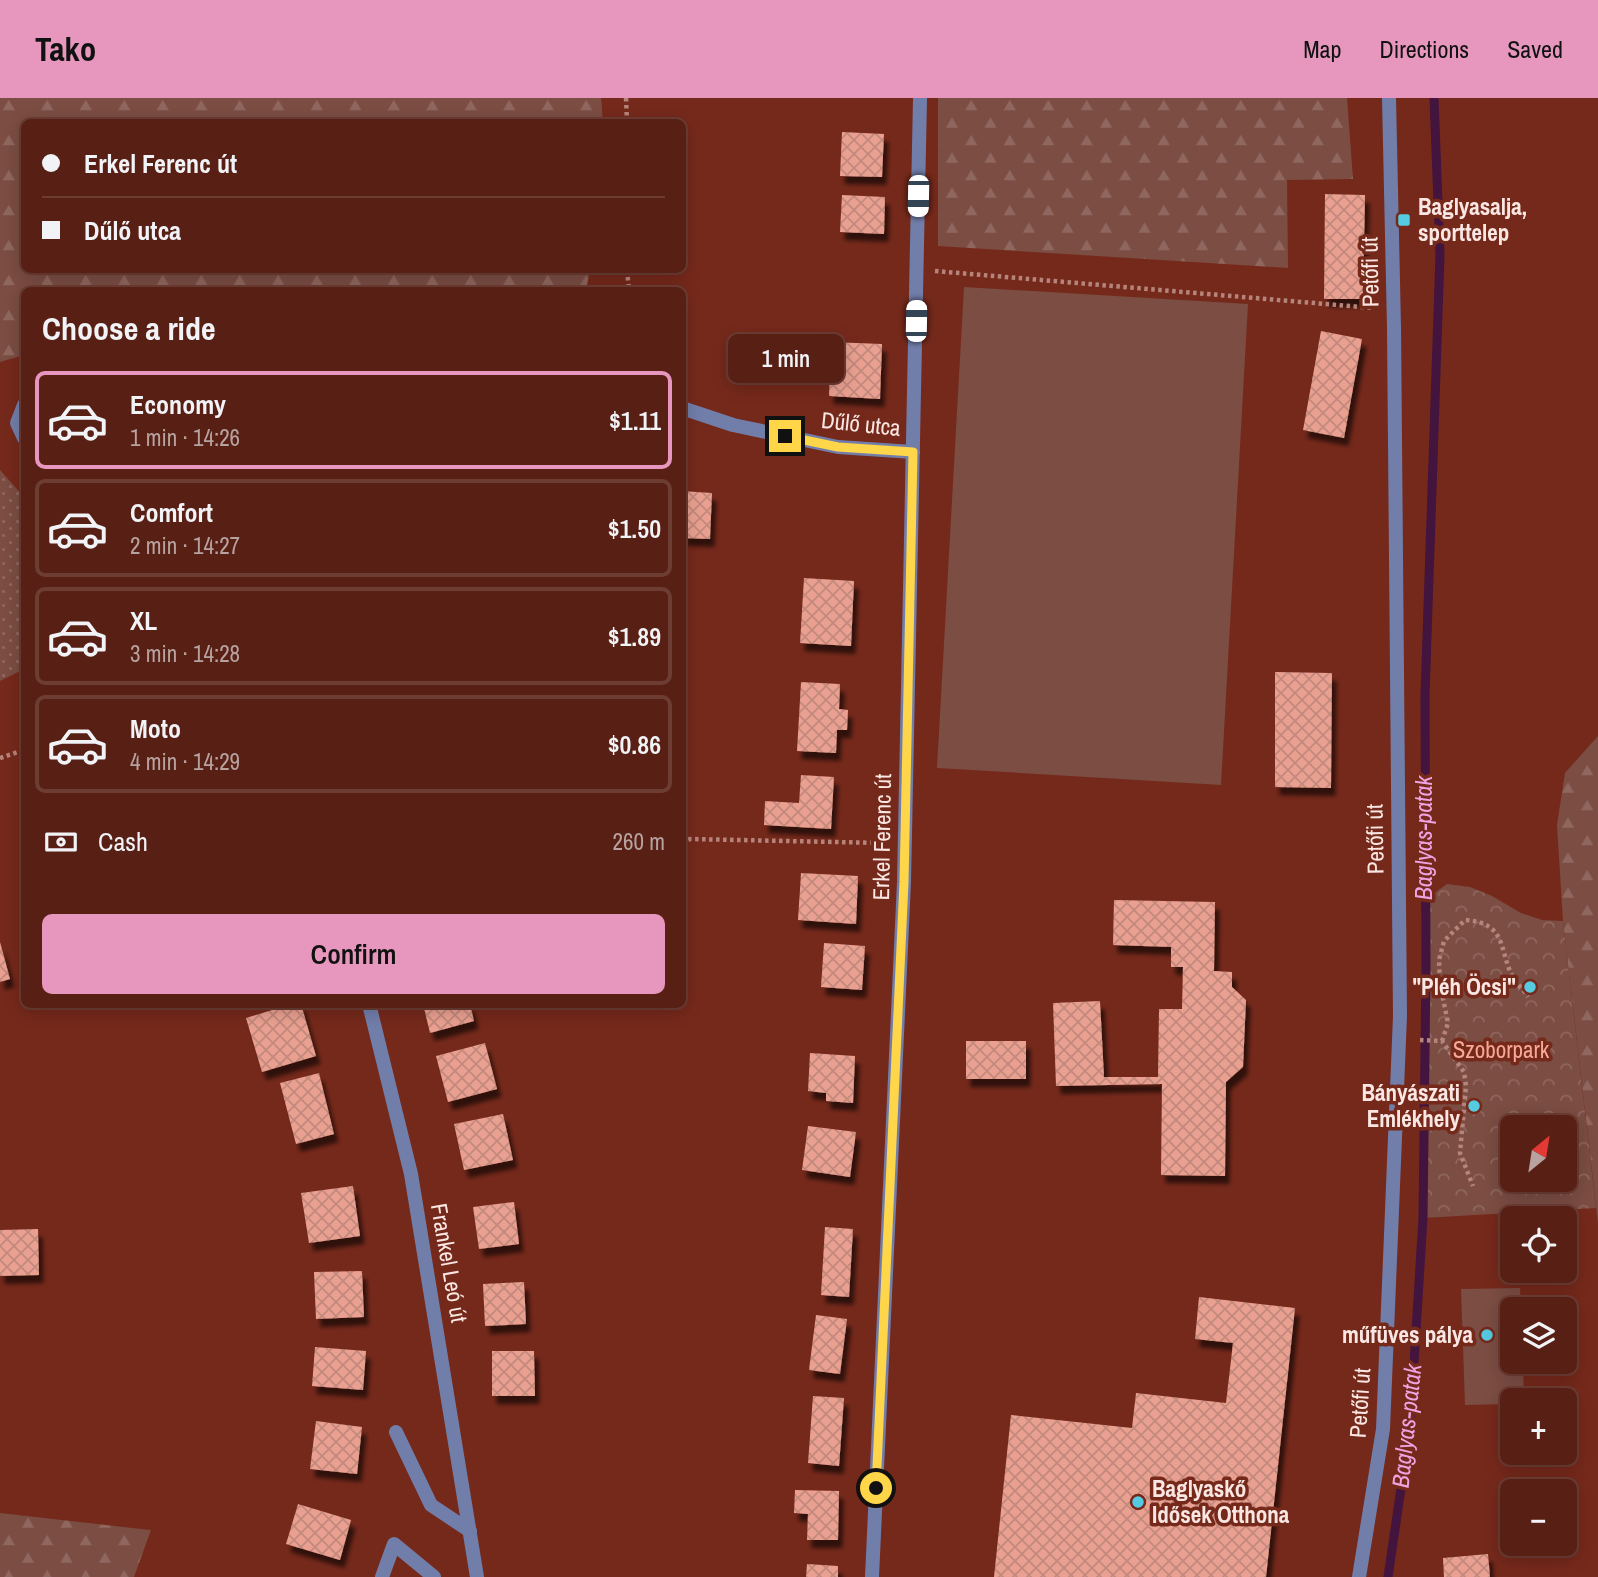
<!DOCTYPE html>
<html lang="en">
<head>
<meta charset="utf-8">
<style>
	body { margin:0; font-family:"Archivo Narrow",sans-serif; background:#5e271d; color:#f1f3f6; height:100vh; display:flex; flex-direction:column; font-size:26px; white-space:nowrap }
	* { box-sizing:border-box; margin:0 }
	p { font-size:23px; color:#b7a2a0 }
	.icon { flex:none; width:38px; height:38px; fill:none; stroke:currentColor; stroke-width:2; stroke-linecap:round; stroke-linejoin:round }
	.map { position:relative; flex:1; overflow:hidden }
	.drawer { position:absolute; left:21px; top:189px; width:665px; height:721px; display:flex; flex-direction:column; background:#581f14; border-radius:10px; box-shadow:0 4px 18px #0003,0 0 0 2px #6d3d34 }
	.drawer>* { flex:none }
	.guide { position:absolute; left:21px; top:21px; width:665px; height:154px; border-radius:10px; box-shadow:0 4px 18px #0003,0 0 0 2px #6d3d34; display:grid; align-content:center; height:154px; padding:0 21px; background:#581f14 }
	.needle { width:46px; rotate:30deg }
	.controls { position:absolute; left:1500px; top:1017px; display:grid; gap:14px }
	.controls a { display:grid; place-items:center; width:77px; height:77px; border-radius:10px; background:#581f14; box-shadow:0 4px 18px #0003,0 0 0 2px #6d3d34; font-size:35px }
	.end { position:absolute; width:32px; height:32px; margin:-16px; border:9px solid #ffd54a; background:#111; box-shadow:0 0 0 4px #111 }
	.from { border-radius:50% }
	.bubble { position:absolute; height:49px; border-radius:10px; background:#581f14; box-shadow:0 4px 18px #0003,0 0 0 2px #6d3d34; font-size:23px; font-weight:600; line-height:49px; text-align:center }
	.car { position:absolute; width:21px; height:42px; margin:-21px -10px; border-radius:9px; box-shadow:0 0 5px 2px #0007; background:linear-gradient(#fff 24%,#345 0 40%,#fff 0 76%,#345 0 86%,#fff 0) }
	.guide b { display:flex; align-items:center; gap:24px; height:66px; font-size:26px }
	.guide b+b { border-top:2px solid #6d3d34 }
	.guide i { width:18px; height:18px; background:#f1f3f6 }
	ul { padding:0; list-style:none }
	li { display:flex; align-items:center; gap:21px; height:98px; margin:0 14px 10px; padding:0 7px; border:4px solid #6d3d34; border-radius:10px }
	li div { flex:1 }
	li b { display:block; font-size:26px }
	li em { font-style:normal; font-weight:600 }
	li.selected { border-color:#e797bd }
	li>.icon { width:63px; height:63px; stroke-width:1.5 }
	h2 { padding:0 21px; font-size:32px; line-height:84px }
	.pay { display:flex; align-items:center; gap:18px; height:77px; padding:0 21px; font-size:26px }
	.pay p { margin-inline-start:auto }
	.primary-button { display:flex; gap:14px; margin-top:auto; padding:14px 21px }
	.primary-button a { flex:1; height:80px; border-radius:10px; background:#e797bd; color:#111; font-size:28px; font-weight:600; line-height:80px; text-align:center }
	header { display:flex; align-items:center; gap:42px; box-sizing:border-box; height:98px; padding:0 35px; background:#e797bd; color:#111 }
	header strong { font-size:33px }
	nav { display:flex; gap:38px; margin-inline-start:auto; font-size:24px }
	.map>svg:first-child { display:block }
	.grass { fill:url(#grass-dots) }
	.forest { fill:url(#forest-firs) }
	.park { fill:url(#park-crowns); fill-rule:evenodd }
	.pitch { fill:#7b4d43 }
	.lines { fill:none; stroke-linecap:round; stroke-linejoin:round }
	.stream { stroke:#43143d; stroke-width:9 }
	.building { fill:url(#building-cross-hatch); filter:url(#shadow) }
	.path { stroke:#b5847b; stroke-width:4.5; stroke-dasharray:3.5 3.5; stroke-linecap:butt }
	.street { stroke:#727eaa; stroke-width:14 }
	.route { stroke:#ffd54a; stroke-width:9 }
	.poi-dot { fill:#55cae0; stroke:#75291b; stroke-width:2.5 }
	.labels { text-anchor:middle; stroke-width:7; stroke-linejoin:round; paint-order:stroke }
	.poi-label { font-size:23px; font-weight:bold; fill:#fae7e3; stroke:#75291b; text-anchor:end }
	.street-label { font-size:23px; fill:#fae7e3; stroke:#75291b }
	.park-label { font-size:23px; fill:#f7a897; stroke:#75291b }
	.water-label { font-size:24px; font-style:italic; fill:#f0a3e3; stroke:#75291b }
</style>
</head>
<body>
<header>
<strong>Tako</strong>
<nav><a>Map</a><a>Directions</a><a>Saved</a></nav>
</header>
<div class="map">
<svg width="1598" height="1479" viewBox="0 0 1598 1479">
	<defs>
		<pattern id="grass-dots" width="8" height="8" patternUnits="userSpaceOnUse" patternTransform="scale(1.75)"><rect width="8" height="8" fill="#7b4d43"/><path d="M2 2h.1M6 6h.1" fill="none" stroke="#8f675e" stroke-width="1.8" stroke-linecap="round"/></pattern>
		<pattern id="forest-firs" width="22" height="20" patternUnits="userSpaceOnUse" patternTransform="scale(1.75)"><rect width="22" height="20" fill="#7b4d43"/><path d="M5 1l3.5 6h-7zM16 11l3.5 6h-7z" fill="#8f675e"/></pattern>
		<pattern id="park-crowns" width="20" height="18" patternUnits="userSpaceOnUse" patternTransform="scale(1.75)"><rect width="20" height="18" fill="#7b4d43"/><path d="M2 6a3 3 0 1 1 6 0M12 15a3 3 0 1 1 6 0" fill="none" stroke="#8f675e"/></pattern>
		<pattern id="building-cross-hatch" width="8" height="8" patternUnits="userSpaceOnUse" patternTransform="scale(1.75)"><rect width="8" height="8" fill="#eaa090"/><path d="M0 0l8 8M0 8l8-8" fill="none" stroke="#c2897d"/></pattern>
		<filter id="shadow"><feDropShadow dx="4.5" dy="8" stdDeviation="2" flood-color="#0009"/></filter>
	</defs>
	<rect width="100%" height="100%" fill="#75291b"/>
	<!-- grass -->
	<path class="grass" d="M0,372L24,399V571L0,583Z"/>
	<!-- forest -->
	<g class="forest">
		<path d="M0,0H601L603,24H24V172H590L586,192L301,191L293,192H24V257L0,264Z"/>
		<path d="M938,0H1347L1353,81L1287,82L1288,170L938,148Z"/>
		<path d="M1598,638V1125L1563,823L1557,727L1565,675Z"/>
		<path d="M0,1415L150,1432H151L134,1479H0Z"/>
	</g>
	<!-- park -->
	<path class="park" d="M1447,786L1470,789L1492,798L1521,815L1542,822L1563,823L1596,1110L1423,1120L1426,801ZM1512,1029H1564V1082H1512Z"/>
	<!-- pitch -->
	<g class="pitch">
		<path d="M964,189L1248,206L1221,687L937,670Z"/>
		<path d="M1520,1190L1521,1211H1512V1264H1523L1524,1302H1512V1306L1465,1307L1461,1191Z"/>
	</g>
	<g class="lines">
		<!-- stream -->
		<path class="stream" d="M1388,1479L1410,1329L1423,1120L1426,870L1425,597L1440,157L1434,0"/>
	</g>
	<!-- building -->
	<g class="building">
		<path d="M842,34L884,36L882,79L840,78Z"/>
		<path d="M1325,96L1365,97L1363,201H1324Z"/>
		<path d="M842,97L885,99L884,136L840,134Z"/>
		<path d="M1321,233L1362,241L1344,340L1303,332Z"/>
		<path d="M831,244L882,246L880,301L829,298Z"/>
		<path d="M682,393L712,395L710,441L682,440Z"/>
		<path d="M804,480L854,483L851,548L800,545Z"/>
		<path d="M1275,574L1332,575L1331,690L1275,689Z"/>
		<path d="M801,584L840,586L839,611L848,612L847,632H837L836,655L797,653Z"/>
		<path d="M801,677L834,679L831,731L764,727L765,703L799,705Z"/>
		<path d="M801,775L858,778L856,826L798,822Z"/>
		<path d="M1114,802L1215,804L1214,873L1232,874V889L1246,902L1243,969L1226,984L1225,1078L1161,1077L1162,986L1056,988L1053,905L1100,903L1104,979H1158L1159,911H1182L1183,869H1171V849L1113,847Z"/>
		<path d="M0,844L10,881L0,884Z"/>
		<path d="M824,845L865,848L862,892L821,889Z"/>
		<path d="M292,906H301L316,958L262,974L246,920Z"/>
		<path d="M423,906H470L474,923L430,935Z"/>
		<rect x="966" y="943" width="60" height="38"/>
		<path d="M485,945L497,991L448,1004L436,958Z"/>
		<path d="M810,955L855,958L853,1005L826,1003V995L808,993Z"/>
		<path d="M319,975L334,1036L296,1046L280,985Z"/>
		<path d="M503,1016L513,1062L464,1072L454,1026Z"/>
		<path d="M808,1028L856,1034L850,1079L802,1072Z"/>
		<path d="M353,1088L360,1138L309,1145L301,1095Z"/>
		<path d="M514,1104L519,1146L479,1151L473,1109Z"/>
		<path d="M825,1129L853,1131L849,1199L821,1197Z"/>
		<path d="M38,1131L39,1177L0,1178V1132Z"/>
		<path d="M362,1173L364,1219L316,1221L314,1174Z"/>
		<path d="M524,1184L526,1226L485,1228L483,1186Z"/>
		<path d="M1199,1199L1295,1210L1266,1479H994L1011,1317L1132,1330L1136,1295L1226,1305L1233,1245L1195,1241Z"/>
		<path d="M816,1217L847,1221L840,1276L809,1272Z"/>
		<path d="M315,1249L366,1253L363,1292L312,1288Z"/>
		<path d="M492,1253H534L535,1298H492Z"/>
		<path d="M813,1298L844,1300L839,1368L808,1365Z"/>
		<path d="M316,1323L362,1329L357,1376L310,1371Z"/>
		<path d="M795,1392L839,1393L838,1442H807L808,1416L794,1415Z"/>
		<path d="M298,1406L351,1422L340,1462L286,1446Z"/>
		<path d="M1488,1456L1490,1479H1444L1443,1460Z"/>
		<path d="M807,1466L838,1468V1479H806Z"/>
	</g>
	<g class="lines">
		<!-- path -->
		<g class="path">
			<path d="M626,0L627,24"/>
			<path d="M627,172L629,192"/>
			<path d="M935,173L1373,210"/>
			<path d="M0,660L24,652"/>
			<path d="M682,745L690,741L883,745"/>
			<path d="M1420,942L1442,943L1464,974L1466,988L1460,1055L1473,1088"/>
			<path d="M1442,943L1448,925L1440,886L1439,862L1444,843L1465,822C1509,825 1498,854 1514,881C1518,887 1524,892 1528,899"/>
		</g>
		<!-- street -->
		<g class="street">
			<path d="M24,307L17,325L24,340"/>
			<path d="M682,310L733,327L838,349L913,354"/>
			<path d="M369,906L411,1076L477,1479"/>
			<path d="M396,1334L431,1407L470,1433"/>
			<path d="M382,1479L394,1446L434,1479"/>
			<path d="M872,1479L904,784L920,0"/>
			<path d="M1359,1479L1383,1331L1400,918L1394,229L1389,0"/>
		</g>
	</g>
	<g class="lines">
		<!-- route -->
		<path class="route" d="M785,338L838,349L913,354L904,784L876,1390"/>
	</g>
	<!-- markers -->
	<g class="poi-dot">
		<rect x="1397" y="115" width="14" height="14" rx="3.5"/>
		<circle cx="1530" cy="889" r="7"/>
		<circle cx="1474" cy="1008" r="7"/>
		<circle cx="1487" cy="1237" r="7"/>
		<circle cx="1138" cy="1404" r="7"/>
	</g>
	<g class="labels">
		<!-- poi labels -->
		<g class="poi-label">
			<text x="1418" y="117" text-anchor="start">Baglyasalja,<tspan x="1418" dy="26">sporttelep</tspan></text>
			<text x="1516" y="897">"Pléh Öcsi"</text>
			<text x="1460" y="1003">Bányászati<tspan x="1460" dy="26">Emlékhely</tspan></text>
			<text x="1473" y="1245">műfüves pálya</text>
			<text x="1152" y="1399" text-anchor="start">Baglyaskő<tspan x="1152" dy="26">Idősek Otthona</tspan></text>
		</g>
		<!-- street labels -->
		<g class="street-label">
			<text transform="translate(1370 174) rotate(-91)" y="8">Petőfi út</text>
			<text transform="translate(861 326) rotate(6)" y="8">Dűlő utca</text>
			<text transform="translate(882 739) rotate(-89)" y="8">Erkel Ferenc út</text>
			<text transform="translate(1375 741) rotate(-91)" y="8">Petőfi út</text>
			<text transform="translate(449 1165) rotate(80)" y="8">Frankel Leó út</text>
			<text transform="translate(1360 1305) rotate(-86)" y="8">Petőfi út</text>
		</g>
		<!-- park labels -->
		<g class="park-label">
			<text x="1501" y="960">Szoborpark</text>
		</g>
		<!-- water labels -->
		<g class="water-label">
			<text transform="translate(1424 740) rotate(-90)" y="8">Baglyas-patak</text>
			<text transform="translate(1407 1328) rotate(-84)" y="8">Baglyas-patak</text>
		</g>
	</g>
</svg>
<div class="controls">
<a><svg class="needle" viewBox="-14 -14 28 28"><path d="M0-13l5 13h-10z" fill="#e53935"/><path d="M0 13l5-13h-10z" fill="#b7a2a0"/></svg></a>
<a><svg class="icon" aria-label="locate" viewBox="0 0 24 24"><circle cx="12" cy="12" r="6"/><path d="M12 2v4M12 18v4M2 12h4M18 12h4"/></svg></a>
<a><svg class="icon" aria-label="layers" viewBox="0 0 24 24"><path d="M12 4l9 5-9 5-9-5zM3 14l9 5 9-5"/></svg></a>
<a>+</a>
<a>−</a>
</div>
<i class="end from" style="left:876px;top:1390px"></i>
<i class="end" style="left:785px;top:338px"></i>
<div class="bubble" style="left:728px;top:236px;width:116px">1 min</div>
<i class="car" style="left:918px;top:98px;rotate:181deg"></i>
<i class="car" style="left:916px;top:223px;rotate:1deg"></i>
<div class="guide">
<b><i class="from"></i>Erkel Ferenc út</b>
<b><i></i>Dűlő utca</b>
</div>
<section class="drawer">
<h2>Choose a ride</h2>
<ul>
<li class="selected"><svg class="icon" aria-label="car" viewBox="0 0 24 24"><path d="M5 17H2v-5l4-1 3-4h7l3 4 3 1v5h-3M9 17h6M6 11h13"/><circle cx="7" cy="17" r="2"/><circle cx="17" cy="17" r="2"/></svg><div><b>Economy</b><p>1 min · 14:26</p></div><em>$1.11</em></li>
<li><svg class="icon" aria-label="car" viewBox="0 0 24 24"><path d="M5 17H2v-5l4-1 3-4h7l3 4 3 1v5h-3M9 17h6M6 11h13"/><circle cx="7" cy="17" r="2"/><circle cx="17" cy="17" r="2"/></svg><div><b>Comfort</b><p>2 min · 14:27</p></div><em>$1.50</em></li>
<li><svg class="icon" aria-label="car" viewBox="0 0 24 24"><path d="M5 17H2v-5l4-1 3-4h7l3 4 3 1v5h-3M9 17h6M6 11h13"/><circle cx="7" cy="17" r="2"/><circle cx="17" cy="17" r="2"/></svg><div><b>XL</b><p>3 min · 14:28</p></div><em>$1.89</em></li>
<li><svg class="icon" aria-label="car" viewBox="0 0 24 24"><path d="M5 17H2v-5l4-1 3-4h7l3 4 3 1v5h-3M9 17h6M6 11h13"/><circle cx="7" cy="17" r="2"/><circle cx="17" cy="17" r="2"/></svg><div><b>Moto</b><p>4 min · 14:29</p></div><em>$0.86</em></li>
</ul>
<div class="pay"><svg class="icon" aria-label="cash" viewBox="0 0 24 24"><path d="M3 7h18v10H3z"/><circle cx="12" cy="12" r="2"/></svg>Cash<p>260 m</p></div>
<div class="primary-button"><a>Confirm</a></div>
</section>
</div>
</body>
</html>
